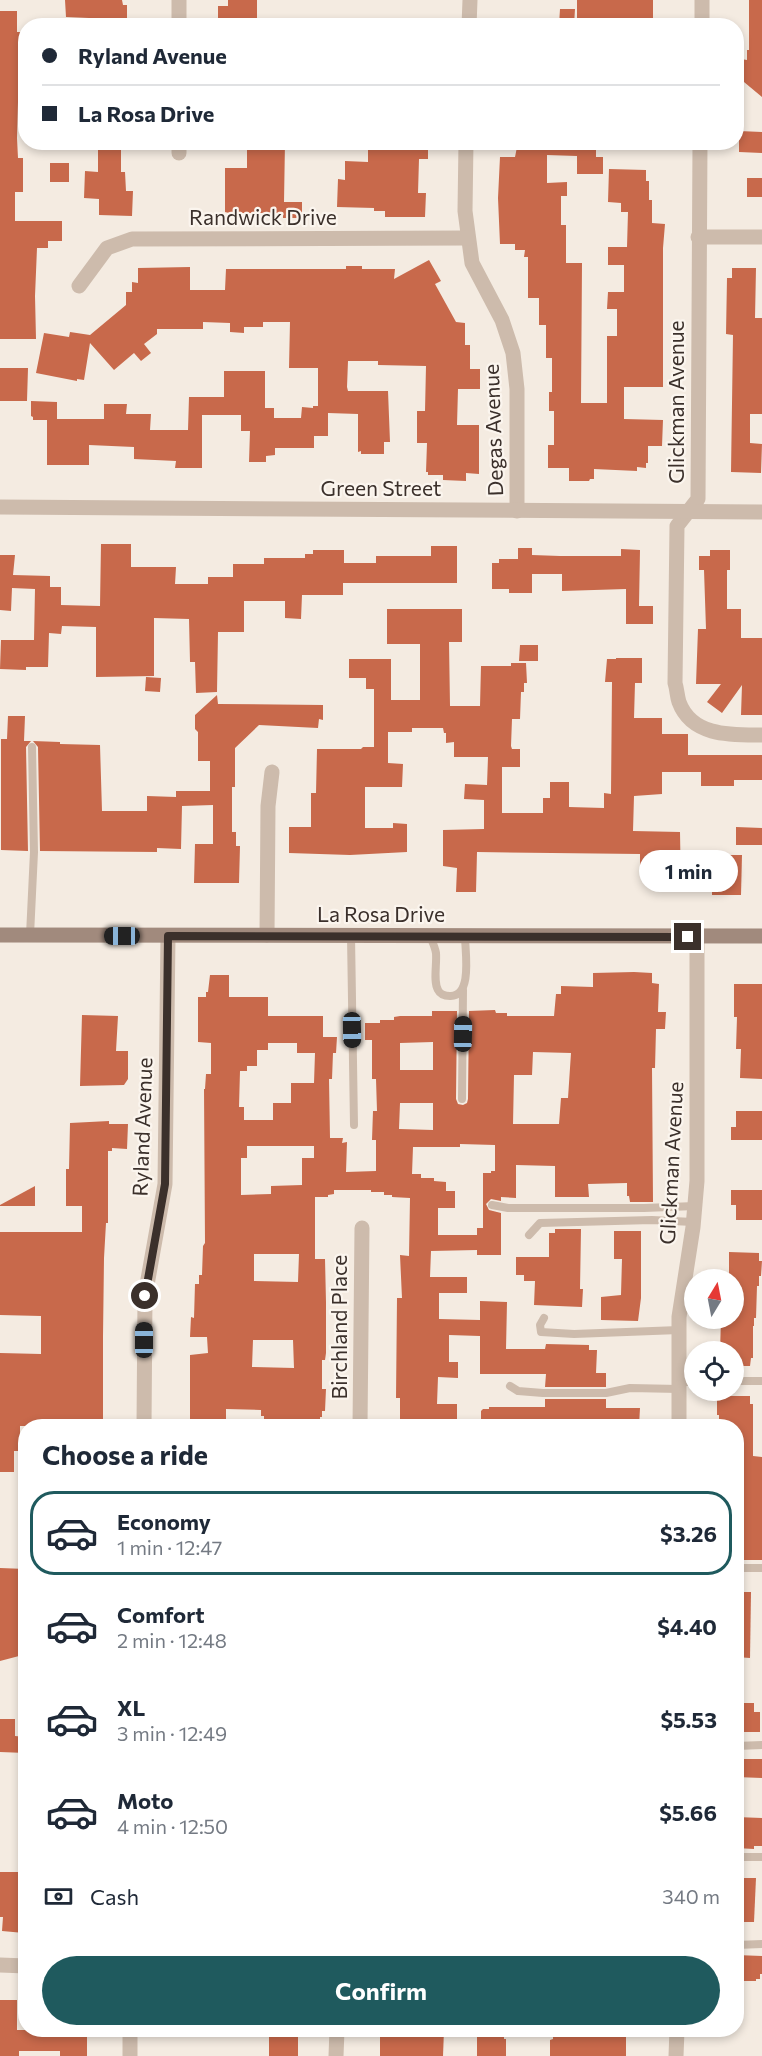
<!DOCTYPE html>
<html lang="en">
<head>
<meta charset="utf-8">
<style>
	body { margin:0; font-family:Commissioner,sans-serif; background:#f6f6f7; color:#1f2937; height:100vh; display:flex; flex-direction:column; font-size:22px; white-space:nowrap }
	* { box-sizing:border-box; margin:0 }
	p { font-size:20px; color:#747a83 }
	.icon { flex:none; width:33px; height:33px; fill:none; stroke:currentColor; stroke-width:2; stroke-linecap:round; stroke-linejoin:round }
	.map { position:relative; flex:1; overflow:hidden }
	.drawer { position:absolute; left:18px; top:1419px; width:726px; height:618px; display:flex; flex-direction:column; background:#fff; border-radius:24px; box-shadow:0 3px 9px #0003 }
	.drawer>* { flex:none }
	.banner { position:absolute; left:18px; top:18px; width:726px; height:132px; border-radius:24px; box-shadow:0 3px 9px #0003; display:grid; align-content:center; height:132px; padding:0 24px; background:#fff }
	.needle { width:39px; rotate:10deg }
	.fabs { position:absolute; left:684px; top:1269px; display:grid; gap:12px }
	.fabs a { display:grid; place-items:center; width:60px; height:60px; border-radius:50%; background:#fff; box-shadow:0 3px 9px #0003; font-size:30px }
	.end { position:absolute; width:27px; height:27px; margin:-14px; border:8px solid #3b302b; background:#fff; box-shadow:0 0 0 3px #fff }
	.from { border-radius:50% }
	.bubble { position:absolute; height:42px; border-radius:21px; background:#fff; box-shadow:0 3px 9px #0003; font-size:20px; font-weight:700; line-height:42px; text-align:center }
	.car { position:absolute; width:18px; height:36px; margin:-18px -9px; border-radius:8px; box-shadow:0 0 4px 2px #0007; background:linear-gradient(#222 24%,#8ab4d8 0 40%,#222 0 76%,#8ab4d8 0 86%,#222 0) }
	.banner b { display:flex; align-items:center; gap:21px; height:57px; font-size:22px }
	.banner b+b { border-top:2px solid #e0e1e3 }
	.banner i { width:15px; height:15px; background:#1f2937 }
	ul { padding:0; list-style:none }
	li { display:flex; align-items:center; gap:18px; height:84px; margin:0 12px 9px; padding:0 12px; border:3px solid transparent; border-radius:24px }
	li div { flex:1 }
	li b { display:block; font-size:22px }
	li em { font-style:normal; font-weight:700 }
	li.current { border-color:#1f5a5e }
	li>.icon { width:54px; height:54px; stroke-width:1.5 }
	h2 { padding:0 24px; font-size:27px; line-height:72px }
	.pay { display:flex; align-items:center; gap:15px; height:66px; padding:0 24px; font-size:22px }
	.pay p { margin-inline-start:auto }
	.button { display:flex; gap:12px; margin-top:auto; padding:12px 24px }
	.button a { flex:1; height:69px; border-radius:36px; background:#1f5a5e; color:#fff; font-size:24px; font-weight:700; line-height:69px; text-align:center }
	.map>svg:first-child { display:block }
	.building { fill:#c8694b; fill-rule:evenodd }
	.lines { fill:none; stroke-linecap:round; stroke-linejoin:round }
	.lane { stroke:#cdbbac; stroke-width:8 }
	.street { stroke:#cdbbac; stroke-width:15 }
	.secondary { stroke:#a18a7d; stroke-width:15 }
	.route { stroke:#3b302b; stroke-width:8 }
	.labels { text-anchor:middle; stroke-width:4.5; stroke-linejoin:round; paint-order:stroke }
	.street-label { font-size:21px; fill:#3b302b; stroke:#fbf5ee }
</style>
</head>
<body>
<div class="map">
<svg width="762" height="2056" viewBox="0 0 762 2056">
	<rect width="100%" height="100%" fill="#f4ebe1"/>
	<!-- building -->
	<g class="building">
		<path d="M65,0H122L123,5H127V21H89V18L66,17Z"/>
		<path d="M228,0H257V20H218V6H228Z"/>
		<path d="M577,0H653V26H620V20L577,18Z"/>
		<path d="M749,0H762V97L744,82V74L741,75V59L747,60V50H749Z"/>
		<path d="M560,9H575L574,26H559Z"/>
		<path d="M0,11H17V32H22L23,49V102H18L17,138L18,158H23V192H15V221H62V241H48V248H37L35,296L36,339H0Z"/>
		<path d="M739,131L762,132V153L739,152Z"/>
		<path d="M98,142H121V172H125L126,191H133L132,216L99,215V199L84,198L85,171L98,172Z"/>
		<path d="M247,142H285L284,202H302V218H283V213H229L225,212V168H247Z"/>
		<path d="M368,142H428V159H419L418,193H426L425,217H385V211H374V208L337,207L338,179L345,180V161L368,162Z"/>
		<path d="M518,142H596V157H603V174H577V156L547,155V183L567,182V196H561V225H566V263H582L581,403H607V336H617V309H607L608,292H624V265H608V247H627L628,212H621V203L608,202L609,169L646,170V181H649V200H652V223L665,224L663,248V387H624V419L663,420L662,446H648V463H646V468L637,467V471L594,469V479H590L589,481H569V468H548V445H554V411H549V392H552V358H546V325H539V298H528V257H524L525,250H515V244H500L498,198L500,157H515Z"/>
		<rect x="50" y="163" width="19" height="19"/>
		<rect x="747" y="178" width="15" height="19"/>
		<path d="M429,260L441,281L435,284L456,322L465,323V345H470V369H480V389H458L457,425H479V474L466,473V481L443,480V475H428V472H426L427,443H417V411H425L426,366L378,365V361H348L347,387L348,391H388L390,442H384V454H361V451L358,452V414L328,413V436H314V448H275V455L266,456V462H249L250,431H241V415H202V468H175L176,461L134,459V447L89,445V465H47V420H33V417L31,416V401L57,402V419H104V404H127L126,414H151L150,430H188L189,397H224V371H265V408H274V418H301L302,407L313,408V406H318V368H289L290,322H263V327H244V333L230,332V323L203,322V329H157V334L144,344L151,353L141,361L134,353L114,370L90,343L84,380L77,379V381L36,373L44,333L69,337L70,332L90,335L126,305V292H132V282L138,283V268L190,267V290H225L226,269H346V266H362V269H395L394,279Z"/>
		<path d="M732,268H756L755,318H762V414H750V443L762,444L761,473L731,472L733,335L726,334L727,278H732Z"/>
		<path d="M0,368H28L27,401H0Z"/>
		<path d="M101,544H131V567H176L175,584H208V577H233V564H264V558H305V554H313V550H344V563H376V556H431V546H457V583H343V595H302L301,619L285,618V601H244V632H218L217,692L196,693L195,662H190L189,619L154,618V676L96,677V627L62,626L61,634L49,633L48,667H26V670L0,669L1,640H34L35,589L12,588L11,611L0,610V555H15L13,575L50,576V587H61V605L100,606Z"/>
		<path d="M518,548H532V555L560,556H621V549L640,550L639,606H653V624H626V589L562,591V574H532V593H509V589H492V563H499V559H518Z"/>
		<path d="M710,550H730V570H727V609H741V638H762V715H741L742,685L722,713L707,702L721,684H696L698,629H706L704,570H699V556H710Z"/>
		<path d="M387,609H462V642H449L450,706H480L481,666H511V663H526L527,683H524V692H521L520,719H512L511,746L512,749H520V767H502V813H543V798H550V782H569V807L604,808V793L611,794L612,682H605L607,659H616V658H642V683H635L634,718H662V734H688V755H762V780H734V786H701V772H662V794L634,796L633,831L680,832L681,891H661L662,866H640V854L477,852L476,892H456L457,868L443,866V830L484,829V800L464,799L465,784L487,785L488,757H454V742L446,743V733H444L443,728H412V732H388V763L403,764L402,787H365V828H393V823L407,824V852L350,855L289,853V827H311V793H316L317,749H361L363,747H374V689H366V678H349V659H391V700H420V644H387Z"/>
		<path d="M520,645H538V661H519Z"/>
		<path d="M146,677L161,678L160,692L145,691Z"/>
		<path d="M217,695L218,704L323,705V720L319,719L318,728L259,725L235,748V787H232V832H236V846H240L239,883H194L195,844H213V805L182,806L181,849L157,848V852L40,851L38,747L33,741L60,742V744L100,745L102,811H147V796L176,797V791H210V761H198V732L195,729V715Z"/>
		<path d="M8,716H25L24,741H31L26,747L28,851L1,850V739H7Z"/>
		<path d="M736,827L762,828V845H736Z"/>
		<path d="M712,855H742L741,895H712Z"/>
		<path d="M634,972L652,973V983L659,984L658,1012H666L665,1029H656L655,1068H652L653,1202H630L629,1196H627V1183L588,1184L589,1197H555V1166L516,1165V1198L501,1197V1201L491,1199L486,1204L489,1210L501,1213V1255H477V1250L431,1251L430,1277H467V1293H439V1319L480,1320V1301L507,1302L506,1349H545L546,1344L589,1345V1350H597L596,1373H606V1387H545L546,1374H480V1336L449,1335V1362H458V1378L438,1377L437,1404H457V1420L433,1419V1426H400V1398H396L397,1298H402L400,1255L409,1256L410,1198L392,1197V1195H384V1192H371V1190H334V1194L328,1195V1197H315V1259H325L326,1302V1353L325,1360H322V1389H326L325,1411H322V1417H320V1426H264V1416H261V1410L226,1409V1426H190V1355L208,1353L207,1337H190L191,1317L194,1318L195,1284H199V1275H202L203,1246L205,1243L204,1089H205L206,1074H211V1043L198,1042V997H206V992H208L210,975H229V997H268V1016H323V1037H337L336,1053H333L332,1079H329L330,1138H343L342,1143L347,1142L346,1172L376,1171V1140H372L373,1111H377L376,1079H372V1040H365V1023H380V1020H394V1017L400,1016H432V1011H457L456,1099L458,1104L463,1105L467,1103L468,1099L469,1011L495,1010L496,1013H507V1016H554L556,994H561V986L593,987V973ZM433,1042V1070H400V1043ZM268,1043H297V1053H315L314,1083H291V1103H273V1120H244V1107H239L240,1071H247V1066H257V1050H268ZM533,1052L571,1053L568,1098H561L559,1124H513L514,1075H532ZM400,1103H433V1130L399,1129ZM460,1144L495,1145V1171H491V1173H483V1228H477V1235H438V1208H455V1191H446V1182L434,1181V1178H421V1174H412L413,1147H460ZM247,1146H314V1158H302V1185L271,1186V1194L241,1195V1158H247ZM254,1254H299L298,1282L254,1281ZM253,1340H293L294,1368L252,1367Z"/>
		<path d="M734,984H762V1079L740,1078L741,1049H736L737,1017H734Z"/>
		<path d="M82,1015L118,1016L116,1051H128V1079L124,1085L80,1086Z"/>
		<path d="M736,1111H762V1140H731V1127H736Z"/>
		<path d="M109,1121V1124H128L127,1149L112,1148V1151H108V1223H106L104,1258L103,1337V1419H98V1426H20V1451H14V1472H0V1353L41,1354V1316L0,1315V1232H82V1206H66V1169H69L70,1123Z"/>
		<path d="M35,1186V1206H0V1205Z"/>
		<path d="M731,1190H762V1220H736V1205H731Z"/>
		<path d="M555,1229H581L580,1289H583L582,1307L534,1305L535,1281H524V1275H516V1257H549V1233H555Z"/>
		<path d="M614,1231H641V1298L638,1321L601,1320V1297L621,1295L622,1259H614Z"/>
		<path d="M729,1252L759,1253V1261H762L761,1276H759V1286H757L756,1318H754V1326H753V1358H751L750,1366H734V1352H720L721,1318H734V1280H729Z"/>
		<path d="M717,1396H750V1404H753V1456L762,1457V1560H736V1426H719V1415H717Z"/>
		<path d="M545,1399H606V1408H640L639,1426H481V1411L483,1409H489V1407H545Z"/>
		<path d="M0,1568L26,1569V1607H18L19,1656L0,1661Z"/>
		<path d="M736,1592H751L750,1658L736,1657Z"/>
		<path d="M736,1703H754V1712H760V1732H736Z"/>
		<path d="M0,1719H15V1736L26,1737V1753L0,1752Z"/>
		<path d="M736,1759H762V1778L736,1777Z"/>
		<path d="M736,1817L762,1818V1846H754V1849L736,1848Z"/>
		<path d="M0,1872H26V1931L24,1933L2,1931L3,1917H0Z"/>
		<path d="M736,1878H756L754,1922H736Z"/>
		<path d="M736,1955L762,1956V1974H760V1979H756V1981H736Z"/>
		<path d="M0,2000H17V2030H53V2034H87V2056H60V2051H19V2056H0Z"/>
		<rect x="269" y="2030" width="29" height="26"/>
		<path d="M380,2030H444L443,2056H380Z"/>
		<path d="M477,2030H504V2039H506V2056H477Z"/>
		<path d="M553,2030H626V2056H550V2040L553,2039Z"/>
	</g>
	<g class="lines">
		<!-- lane -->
		<g class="lane">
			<path d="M30,935L34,852L32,747"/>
			<path d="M351,936L354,1125"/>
			<path d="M430,936C432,941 435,947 436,953C437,964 433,981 438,990C440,994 445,996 450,996C473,997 465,951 465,936"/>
			<path d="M462,1099L463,990"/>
			<path d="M492,1205L508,1208H644L695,1206"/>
			<path d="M529,1235L540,1223L652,1220L693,1222"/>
			<path d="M544,1318L540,1325L541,1332L574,1334L679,1330"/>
			<path d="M734,1381H762"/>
			<path d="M678,1382H694"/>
			<path d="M510,1386L518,1391L543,1393H606L630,1388L679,1389"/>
			<path d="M736,1568H762"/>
			<path d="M736,1746L762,1745"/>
			<path d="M736,1857H762"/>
			<path d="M736,1945L762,1944"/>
		</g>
		<!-- street -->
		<g class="street">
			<path d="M179,26V0"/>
			<path d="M469,26L470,0"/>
			<path d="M702,26V0"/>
			<path d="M466,142L465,211L472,263L502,320L513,353L517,389V511"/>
			<path d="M700,142L698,499L677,526L675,683C677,689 677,696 679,702C692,737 732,735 762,735"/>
			<path d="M179,153V142"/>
			<path d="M698,237H762"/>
			<path d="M79,286L107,248L132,239L468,238"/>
			<path d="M0,507L762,512"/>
			<path d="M267,935L268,806L272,772"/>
			<path d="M144,1426L145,1296L165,1184L168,936"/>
			<path d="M360,1426L362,1228"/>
			<path d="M679,1426V1317L693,1227L697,1181V937"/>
			<path d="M0,1965L26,1966"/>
			<path d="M130,2056V2030"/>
			<path d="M336,2056L337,2030"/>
			<path d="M676,2056L677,2030"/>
		</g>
		<!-- secondary -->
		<path class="secondary" d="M0,935L762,936"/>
	</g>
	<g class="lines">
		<!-- route -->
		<path class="route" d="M145,1296L165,1184L168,936L688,937"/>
	</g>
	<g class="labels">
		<!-- street labels -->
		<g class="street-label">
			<text x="263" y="225">Randwick Drive</text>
			<text transform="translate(677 402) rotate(-90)" y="7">Glickman Avenue</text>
			<text transform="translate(494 430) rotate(-92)" y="7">Degas Avenue</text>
			<text x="381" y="496">Green Street</text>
			<text x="381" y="922">La Rosa Drive</text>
			<text transform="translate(143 1127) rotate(-88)" y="7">Ryland Avenue</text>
			<text transform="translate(672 1163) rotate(-87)" y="7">Glickman Avenue</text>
			<text transform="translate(340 1327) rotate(-90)" y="7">Birchland Place</text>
		</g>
	</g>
</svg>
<div class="fabs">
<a><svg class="needle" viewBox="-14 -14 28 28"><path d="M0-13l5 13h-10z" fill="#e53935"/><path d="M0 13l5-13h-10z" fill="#747a83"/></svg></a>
<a><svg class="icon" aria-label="locate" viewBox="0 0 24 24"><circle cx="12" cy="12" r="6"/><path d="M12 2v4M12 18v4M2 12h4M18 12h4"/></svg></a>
</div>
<i class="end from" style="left:145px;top:1296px"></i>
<i class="end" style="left:688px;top:937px"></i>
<div class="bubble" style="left:639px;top:850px;width:99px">1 min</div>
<i class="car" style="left:122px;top:936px;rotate:270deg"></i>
<i class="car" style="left:352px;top:1030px;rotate:179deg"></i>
<i class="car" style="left:463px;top:1034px;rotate:1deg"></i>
<i class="car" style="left:144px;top:1340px;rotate:0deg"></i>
<div class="banner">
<b><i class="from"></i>Ryland Avenue</b>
<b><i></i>La Rosa Drive</b>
</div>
<section class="drawer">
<h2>Choose a ride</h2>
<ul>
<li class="current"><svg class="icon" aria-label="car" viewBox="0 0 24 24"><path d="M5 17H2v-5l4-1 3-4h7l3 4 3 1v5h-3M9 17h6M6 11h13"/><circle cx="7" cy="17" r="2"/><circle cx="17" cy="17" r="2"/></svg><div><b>Economy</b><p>1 min · 12:47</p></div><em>$3.26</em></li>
<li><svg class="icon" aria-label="car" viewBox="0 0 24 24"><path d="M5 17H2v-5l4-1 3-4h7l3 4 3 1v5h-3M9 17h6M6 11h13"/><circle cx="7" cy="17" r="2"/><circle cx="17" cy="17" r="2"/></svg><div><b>Comfort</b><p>2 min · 12:48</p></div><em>$4.40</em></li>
<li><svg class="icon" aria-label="car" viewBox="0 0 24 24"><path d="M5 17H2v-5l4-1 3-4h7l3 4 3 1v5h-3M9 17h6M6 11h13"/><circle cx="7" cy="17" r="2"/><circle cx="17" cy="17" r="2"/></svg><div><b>XL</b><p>3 min · 12:49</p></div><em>$5.53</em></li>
<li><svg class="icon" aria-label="car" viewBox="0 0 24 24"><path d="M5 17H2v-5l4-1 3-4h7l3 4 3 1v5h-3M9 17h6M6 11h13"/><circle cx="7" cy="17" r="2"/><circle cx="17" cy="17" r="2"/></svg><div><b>Moto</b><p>4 min · 12:50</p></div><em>$5.66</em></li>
</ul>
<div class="pay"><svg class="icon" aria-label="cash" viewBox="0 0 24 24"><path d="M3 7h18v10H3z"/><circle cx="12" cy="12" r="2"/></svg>Cash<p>340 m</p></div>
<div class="button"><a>Confirm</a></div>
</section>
</div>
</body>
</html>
